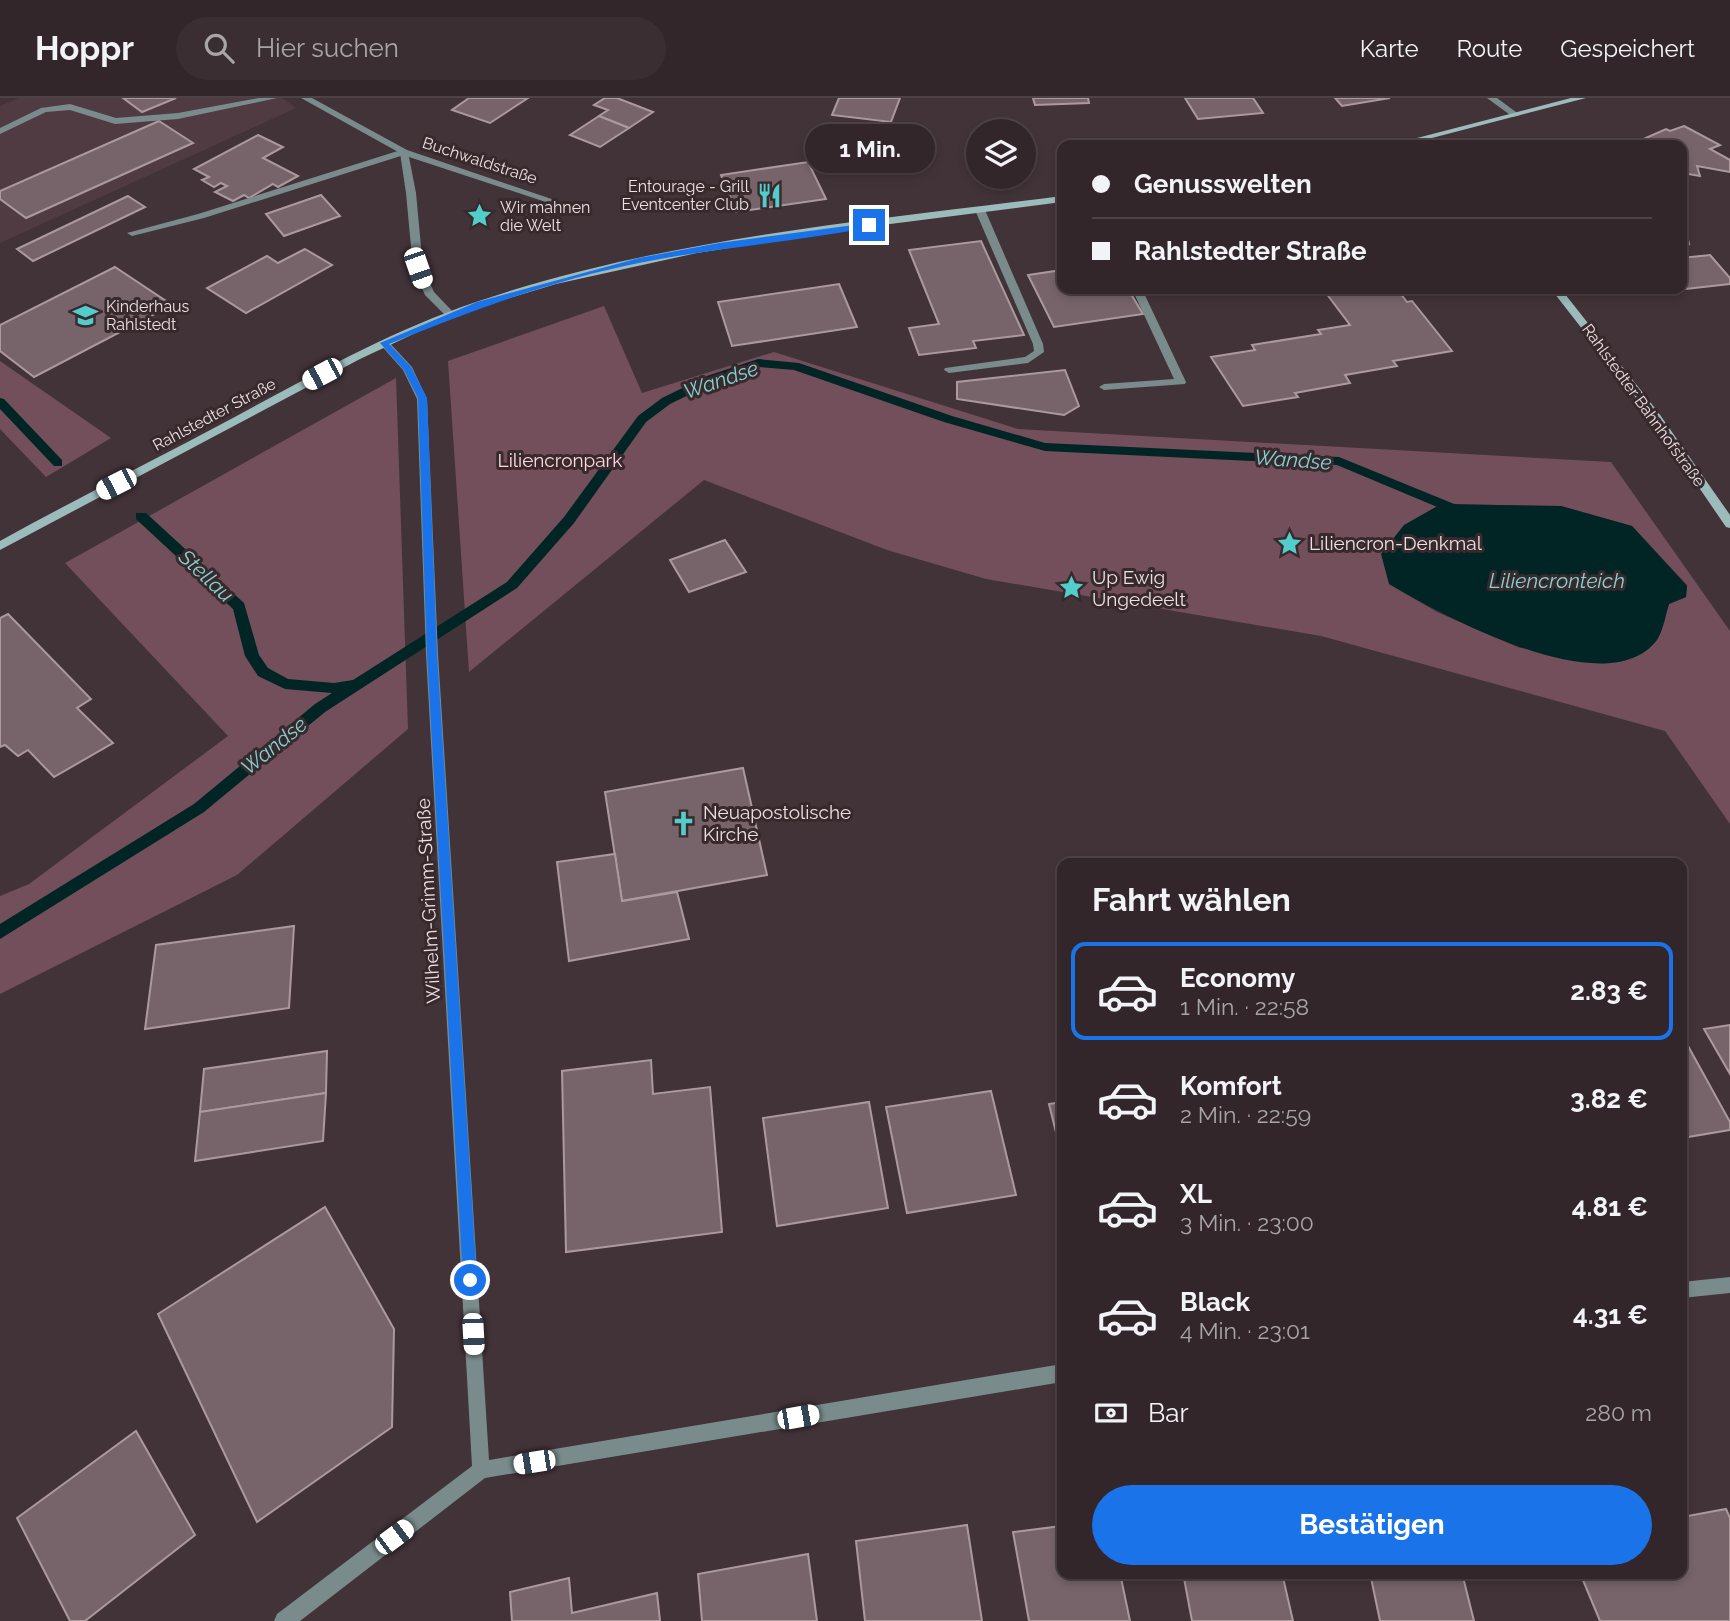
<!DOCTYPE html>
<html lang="de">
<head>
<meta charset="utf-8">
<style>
	body { margin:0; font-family:Raleway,sans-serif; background:#3a2e32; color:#f1f3f6; height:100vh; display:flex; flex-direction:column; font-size:26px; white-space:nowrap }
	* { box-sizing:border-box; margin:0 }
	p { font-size:23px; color:#a8a5a8 }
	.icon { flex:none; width:38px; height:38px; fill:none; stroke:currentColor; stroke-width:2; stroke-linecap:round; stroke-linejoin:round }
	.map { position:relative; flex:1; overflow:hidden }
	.details { position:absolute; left:1057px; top:760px; width:630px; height:721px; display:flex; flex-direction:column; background:#32262a; border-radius:14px; box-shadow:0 4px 10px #0003,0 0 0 2px #4d4347 }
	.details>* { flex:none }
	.banner { position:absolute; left:1057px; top:42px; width:630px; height:154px; border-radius:14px; box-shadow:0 4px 10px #0003,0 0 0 2px #4d4347; display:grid; align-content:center; height:154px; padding:0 35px; background:#32262a }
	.fabs { position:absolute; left:966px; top:21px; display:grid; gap:14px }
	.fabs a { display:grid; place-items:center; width:70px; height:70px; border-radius:50%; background:#32262a; box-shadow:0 4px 10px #0003,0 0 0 2px #4d4347; font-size:35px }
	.end { position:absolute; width:32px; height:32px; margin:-16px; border:9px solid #1a73e8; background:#fff; box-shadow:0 0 0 4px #fff }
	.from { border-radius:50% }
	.bubble { position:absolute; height:49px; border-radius:24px; background:#32262a; box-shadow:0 4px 10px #0003,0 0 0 2px #4d4347; font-size:23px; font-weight:700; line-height:49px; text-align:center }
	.car { position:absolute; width:21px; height:42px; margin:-21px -10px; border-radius:9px; box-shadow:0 0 5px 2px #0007; background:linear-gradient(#fff 24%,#345 0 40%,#fff 0 76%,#345 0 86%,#fff 0) }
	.banner b { display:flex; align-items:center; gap:24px; height:66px; font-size:26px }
	.banner b+b { border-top:2px solid #4d4347 }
	.banner i { width:18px; height:18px; background:#f1f3f6 }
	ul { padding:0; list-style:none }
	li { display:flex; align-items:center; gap:21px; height:98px; margin:0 14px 10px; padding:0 21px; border:4px solid transparent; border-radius:14px }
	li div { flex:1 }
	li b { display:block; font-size:26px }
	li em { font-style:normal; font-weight:700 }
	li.on { border-color:#1a73e8 }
	li>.icon { width:63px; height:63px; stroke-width:1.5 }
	h2 { padding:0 35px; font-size:32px; line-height:84px }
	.pay { display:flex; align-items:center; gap:18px; height:77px; padding:0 35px; font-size:26px }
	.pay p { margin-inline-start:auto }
	.primary-button { display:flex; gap:14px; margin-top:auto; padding:14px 35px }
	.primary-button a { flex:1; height:80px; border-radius:42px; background:#1a73e8; color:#fff; font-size:28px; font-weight:700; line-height:80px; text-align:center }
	header { display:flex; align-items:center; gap:42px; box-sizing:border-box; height:98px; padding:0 35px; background:#32262a; border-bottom:2px solid #4d4347 }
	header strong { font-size:33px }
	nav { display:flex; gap:38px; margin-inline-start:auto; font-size:24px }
	.search { width:490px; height:63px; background:#3a2e32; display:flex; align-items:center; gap:18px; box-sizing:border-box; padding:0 24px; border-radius:38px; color:#a8a5a8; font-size:26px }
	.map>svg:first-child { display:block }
	.built { fill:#513b42 }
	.green { fill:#724f5a; fill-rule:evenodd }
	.water { fill:#012524 }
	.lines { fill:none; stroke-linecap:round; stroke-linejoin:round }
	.stream { fill:#012524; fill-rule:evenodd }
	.building { fill:#76646a; stroke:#ac999e; stroke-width:2 }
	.lane { fill:#798c8b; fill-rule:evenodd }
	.street { fill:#798c8b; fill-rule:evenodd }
	.secondary { fill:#9cbcbb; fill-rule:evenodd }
	.route { fill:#1a73e8 }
	.labels { text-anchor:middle; stroke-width:6; stroke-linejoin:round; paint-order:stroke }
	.far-street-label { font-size:16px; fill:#eadfe2; stroke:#38292d }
	.far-poi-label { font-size:16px; fill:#eadfe2; stroke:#38292d; text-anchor:start }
	.park-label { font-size:19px; fill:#fed6e2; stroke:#38292d }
	.poi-label { font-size:19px; fill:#eadfe2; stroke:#38292d; text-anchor:start }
	.street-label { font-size:19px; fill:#eadfe2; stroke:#38292d }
	.water-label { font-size:21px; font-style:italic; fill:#81d2d0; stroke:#38292d }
</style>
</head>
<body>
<header>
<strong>Hoppr</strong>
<div class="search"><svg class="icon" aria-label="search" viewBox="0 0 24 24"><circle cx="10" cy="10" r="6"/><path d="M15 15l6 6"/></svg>Hier suchen</div>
<nav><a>Karte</a><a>Route</a><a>Gespeichert</a></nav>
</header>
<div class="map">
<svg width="1730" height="1523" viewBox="0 0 1730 1523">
	<rect width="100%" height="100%" fill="#423338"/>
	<!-- built -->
	<path class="built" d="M19,0H282L296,10L0,145V8Z"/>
	<!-- green -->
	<g class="green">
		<path d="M604,208L642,295L774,254L1018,331L1611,364L1730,533V726L1665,633L1321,538L986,481L887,452L704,382L469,574L448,263ZM1441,406L1561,408L1632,428L1687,487L1686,499L1669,506L1657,541L1636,558L1520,550L1437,514L1389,486Z"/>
		<path d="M0,263L111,340L46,379L0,331Z"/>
		<path d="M396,280L408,631L237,777L0,896V798L29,786L228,638L65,465Z"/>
	</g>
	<!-- water -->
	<path class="water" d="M1441,406L1561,408L1632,428L1687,488L1686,499L1669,506C1666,516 1663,533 1657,542C1607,608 1442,517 1389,486L1381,456L1404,427Z"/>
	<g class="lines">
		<!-- stream -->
		<g class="stream">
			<path d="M758,261L799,265L952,318L1045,345L1339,359L1464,410L1466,413L1459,417L1454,416L1337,367L1045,353L944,324L794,272L759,269L715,284L670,306L646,324L574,425L517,490L325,614L204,714L0,841V826L194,706L315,606L332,595L285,591L258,578L245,558L233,511L136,421V415H146L244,505L259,557L268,570L288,581L334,585L353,582L507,484L564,419L638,318L662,300L707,278Z"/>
			<path d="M0,300L4,301L62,362V368H54L0,311Z"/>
		</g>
	</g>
	<!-- building -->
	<g class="building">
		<path d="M123,0H176L142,14Z"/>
		<path d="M469,0H528L490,25L452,12Z"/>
		<path d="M605,0H617L653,14L629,30L599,18L608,12L594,7Z"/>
		<path d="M839,0H900L891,24L832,17Z"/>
		<path d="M1033,0H1088L1089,5L1035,7Z"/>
		<path d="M1185,0H1253L1263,15L1198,21Z"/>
		<path d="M1335,0H1390L1342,8Z"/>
		<path d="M599,18L629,30L600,49L570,37Z"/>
		<path d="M159,23L193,45L26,120L0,101V93Z"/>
		<path d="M1684,28L1720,47L1710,51L1730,62V74L1697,68L1700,78L1682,75V47H1630L1666,31L1670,33Z"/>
		<path d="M258,37L283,49L263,60L298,78L278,89L273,86L249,100L244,97L233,103L215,94L227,88L221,85L214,89L202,82L209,79L194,71Z"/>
		<path d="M808,64L826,101L736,114L721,77Z"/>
		<path d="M321,97L340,118L284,138L266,116Z"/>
		<path d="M128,98L145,109L33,163L17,151Z"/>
		<path d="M1682,118L1683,119L1689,146L1682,145Z"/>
		<path d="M981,143L1024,237L973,243L976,250L919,257L909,230L939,226L909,152Z"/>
		<path d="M305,151L332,167L246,215L207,190L267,158L278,165Z"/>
		<path d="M1710,157L1730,180V186L1668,193L1666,191H1682V160Z"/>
		<path d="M115,169L172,207L34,279L0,253V227Z"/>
		<path d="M1062,172V191H1128L1143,216L1054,229L1028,177Z"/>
		<path d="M839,186L857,229L732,248L718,204Z"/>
		<path d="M1323,191H1397L1407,204L1412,203L1452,253L1393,263L1397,268L1345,277L1350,285L1295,295L1298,299L1243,308L1211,259L1255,252L1252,247L1321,236L1318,232L1350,227Z"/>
		<path d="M1065,272L1079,308L1064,317L957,301V284Z"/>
		<path d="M725,442L746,474L689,494L670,462Z"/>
		<path d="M8,516L91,601L77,610L113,645L54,679L28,652L18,658L5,647L0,649V520Z"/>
		<path d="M743,670L767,777L622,803L605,694Z"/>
		<path d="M615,756L622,803L677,794L689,841L569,863L557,764Z"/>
		<path d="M294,828L289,910L145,931L156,847Z"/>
		<path d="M1730,927V976L1704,931Z"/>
		<path d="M1682,937L1730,1024V1032L1682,1040Z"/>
		<path d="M327,953L326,995L200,1014L204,971Z"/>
		<path d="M651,962L653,996L710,989L722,1134L566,1154L562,973Z"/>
		<path d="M991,993L1016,1097L907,1115L886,1009Z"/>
		<path d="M326,995L323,1043L195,1063L200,1014Z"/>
		<path d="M869,1004L888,1110L777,1128L763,1020Z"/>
		<path d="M1062,1004V1059L1049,1006Z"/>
		<path d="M325,1109L394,1231L392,1329L257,1424L158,1216Z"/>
		<path d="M136,1333L195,1437L85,1523H70L17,1420Z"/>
		<path d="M1682,1405L1688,1418L1726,1411L1730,1420V1523H1600L1580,1475H1682Z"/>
		<path d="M967,1427L982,1523H865L856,1443Z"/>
		<path d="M1062,1428V1475H1120L1130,1523H1029L1013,1434Z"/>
		<path d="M808,1456L817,1523H702L698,1476Z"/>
		<path d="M1183,1475H1282L1293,1523H1192Z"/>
		<path d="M1370,1475H1462L1474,1523H1380Z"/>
		<path d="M569,1480L572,1515L657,1495L660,1523H512L510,1494Z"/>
	</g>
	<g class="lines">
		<!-- lane -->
		<g class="lane">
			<path d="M259,0H277L178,21L115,26L70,12L46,14L0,36V30L41,10L70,6L116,20L178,15Z"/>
			<path d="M1487,0H1497L1520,17L1513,19Z"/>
			<path d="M404,51L409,54L407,56L204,120L132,138L127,135L198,116Z"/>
			<path d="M980,109L985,112L1043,246L1044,254L1028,265L949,275L944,272L945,270L1025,259L1034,253L1033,246L975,112Z"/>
			<path d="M1132,191H1142L1186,284L1185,286L1104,292L1099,289L1104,286L1174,281Z"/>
		</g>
		<!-- street -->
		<g class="street">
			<path d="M301,0H312L407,52L590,114L582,116L409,59L416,95L423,170L434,194L455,216L450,219L446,218L425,197L413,170L406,95L400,55Z"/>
			<path d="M384,242L388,243L412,269L427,301L438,556L489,1362L1062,1266V1284L485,1380L300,1523H274L277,1516L472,1368L426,556L417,301L403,272L379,245Z"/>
			<path d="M1730,1179V1195L1682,1200V1184Z"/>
		</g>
		<!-- secondary -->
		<g class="secondary">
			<path d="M1571,0H1586L1405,47H1390Z"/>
			<path d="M1062,98V104L843,132L697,155L556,186L486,207L422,232L360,261L0,452V443C76,401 154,362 231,321C311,278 390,233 476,204C664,140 866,123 1062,98Z"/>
			<path d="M1551,191H1561L1658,314L1730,417V430L1726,429L1650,318Z"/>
		</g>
	</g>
	<!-- route -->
	<path class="route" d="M869,125L871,129C796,144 719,149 644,164C556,181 472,212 389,246L411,269L427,300L437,556L477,1182L470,1189L463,1182L427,556L418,300L404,272L380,245L477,204L639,160L719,145Z"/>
	<!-- icons -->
	<defs>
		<symbol id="restaurant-bare" viewBox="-9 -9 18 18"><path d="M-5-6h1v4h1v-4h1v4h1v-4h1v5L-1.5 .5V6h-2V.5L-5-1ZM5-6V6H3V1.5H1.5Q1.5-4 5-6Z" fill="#53cdcb" stroke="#38292d" stroke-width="2.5" paint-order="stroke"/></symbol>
		<symbol id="sight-bare" viewBox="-9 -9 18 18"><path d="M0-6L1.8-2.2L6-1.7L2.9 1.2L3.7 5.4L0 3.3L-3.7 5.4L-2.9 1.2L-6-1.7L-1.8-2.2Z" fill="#53cdcb" stroke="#38292d" stroke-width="2.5" paint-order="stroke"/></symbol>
		<symbol id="school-bare" viewBox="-9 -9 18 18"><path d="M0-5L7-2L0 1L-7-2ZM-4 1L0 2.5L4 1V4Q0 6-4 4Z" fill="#53cdcb" stroke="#38292d" stroke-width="2.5" paint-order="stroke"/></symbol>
		<symbol id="church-bare" viewBox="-9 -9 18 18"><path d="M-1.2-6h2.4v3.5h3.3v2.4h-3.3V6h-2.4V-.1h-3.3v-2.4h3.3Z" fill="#53cdcb" stroke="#38292d" stroke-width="2.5" paint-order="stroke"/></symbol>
	</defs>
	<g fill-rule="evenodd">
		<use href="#restaurant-bare" x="752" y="80" width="35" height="35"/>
		<use href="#sight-bare" x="462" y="100" width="35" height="35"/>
		<use href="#school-bare" x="68" y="200" width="35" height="35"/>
		<use href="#sight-bare" x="1272" y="428" width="35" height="35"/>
		<use href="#sight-bare" x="1054" y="472" width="35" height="35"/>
		<use href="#church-bare" x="666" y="708" width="35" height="35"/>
	</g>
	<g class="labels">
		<!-- far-street labels -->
		<g class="far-street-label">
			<text transform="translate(480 62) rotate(18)" y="6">Buchwaldstraße</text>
			<text transform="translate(1644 307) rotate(54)" y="6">Rahlstedter Bahnhofstraße</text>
			<text transform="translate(214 316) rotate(-28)" y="6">Rahlstedter Straße</text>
		</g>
		<!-- far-poi labels -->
		<g class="far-poi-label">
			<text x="749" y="94" text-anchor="end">Entourage - Grill<tspan x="749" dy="18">Eventcenter Club</tspan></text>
			<text x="500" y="115">Wir mahnen<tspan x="500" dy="18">die Welt</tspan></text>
			<text x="106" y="214">Kinderhaus<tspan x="106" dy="18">Rahlstedt</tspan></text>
		</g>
		<!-- park labels -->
		<g class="park-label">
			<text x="560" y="369">Liliencronpark</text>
		</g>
		<!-- poi labels -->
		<g class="poi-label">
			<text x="1309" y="452">Liliencron-Denkmal</text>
			<text x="1092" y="486">Up Ewig<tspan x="1092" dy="22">Ungedeelt</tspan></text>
			<text x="703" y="721">Neuapostolische<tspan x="703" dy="22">Kirche</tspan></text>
		</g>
		<!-- street labels -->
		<g class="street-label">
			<text transform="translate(428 803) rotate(-93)" y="7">Wilhelm-Grimm-Straße</text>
		</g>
		<!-- water labels -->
		<g class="water-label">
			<text transform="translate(721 282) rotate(-19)" y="7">Wandse</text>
			<text transform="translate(1293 362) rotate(4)" y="7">Wandse</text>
			<text transform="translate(206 478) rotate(43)" y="7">Stellau</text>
			<text x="1557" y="490">Liliencronteich</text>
			<text transform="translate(274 648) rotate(-39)" y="7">Wandse</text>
		</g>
	</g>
</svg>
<div class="fabs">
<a><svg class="icon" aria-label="layers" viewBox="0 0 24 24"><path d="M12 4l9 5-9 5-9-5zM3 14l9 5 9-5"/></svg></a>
</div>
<i class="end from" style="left:470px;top:1182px"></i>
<i class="end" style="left:869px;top:127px"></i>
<div class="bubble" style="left:805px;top:26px;width:130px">1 Min.</div>
<i class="car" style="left:418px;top:170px;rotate:161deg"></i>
<i class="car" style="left:322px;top:276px;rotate:242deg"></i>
<i class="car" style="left:116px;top:386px;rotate:243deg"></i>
<i class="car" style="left:473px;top:1236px;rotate:177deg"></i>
<i class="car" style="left:798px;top:1319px;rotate:80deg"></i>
<i class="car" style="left:534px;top:1364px;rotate:261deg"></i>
<i class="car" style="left:394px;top:1439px;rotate:53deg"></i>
<div class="banner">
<b><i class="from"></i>Genusswelten</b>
<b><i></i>Rahlstedter Straße</b>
</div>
<section class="details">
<h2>Fahrt wählen</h2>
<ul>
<li class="on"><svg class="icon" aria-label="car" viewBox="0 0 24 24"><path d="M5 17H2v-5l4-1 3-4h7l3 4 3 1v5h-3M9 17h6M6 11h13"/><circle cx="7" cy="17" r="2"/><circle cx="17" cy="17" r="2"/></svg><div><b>Economy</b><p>1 Min. · 22:58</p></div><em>2.83 €</em></li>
<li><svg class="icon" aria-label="car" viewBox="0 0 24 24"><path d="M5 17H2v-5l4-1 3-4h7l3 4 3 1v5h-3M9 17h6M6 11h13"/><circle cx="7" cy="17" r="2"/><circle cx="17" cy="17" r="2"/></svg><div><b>Komfort</b><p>2 Min. · 22:59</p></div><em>3.82 €</em></li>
<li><svg class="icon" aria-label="car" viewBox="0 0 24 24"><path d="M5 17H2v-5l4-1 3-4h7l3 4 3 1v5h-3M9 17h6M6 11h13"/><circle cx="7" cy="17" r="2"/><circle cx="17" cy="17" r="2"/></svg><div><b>XL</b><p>3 Min. · 23:00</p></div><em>4.81 €</em></li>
<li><svg class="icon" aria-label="car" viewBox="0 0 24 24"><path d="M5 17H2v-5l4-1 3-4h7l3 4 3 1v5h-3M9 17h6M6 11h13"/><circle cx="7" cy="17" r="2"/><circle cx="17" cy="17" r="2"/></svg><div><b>Black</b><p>4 Min. · 23:01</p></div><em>4.31 €</em></li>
</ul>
<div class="pay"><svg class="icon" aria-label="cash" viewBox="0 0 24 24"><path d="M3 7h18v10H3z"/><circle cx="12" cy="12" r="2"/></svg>Bar<p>280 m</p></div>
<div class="primary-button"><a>Bestätigen</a></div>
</section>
</div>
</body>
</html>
